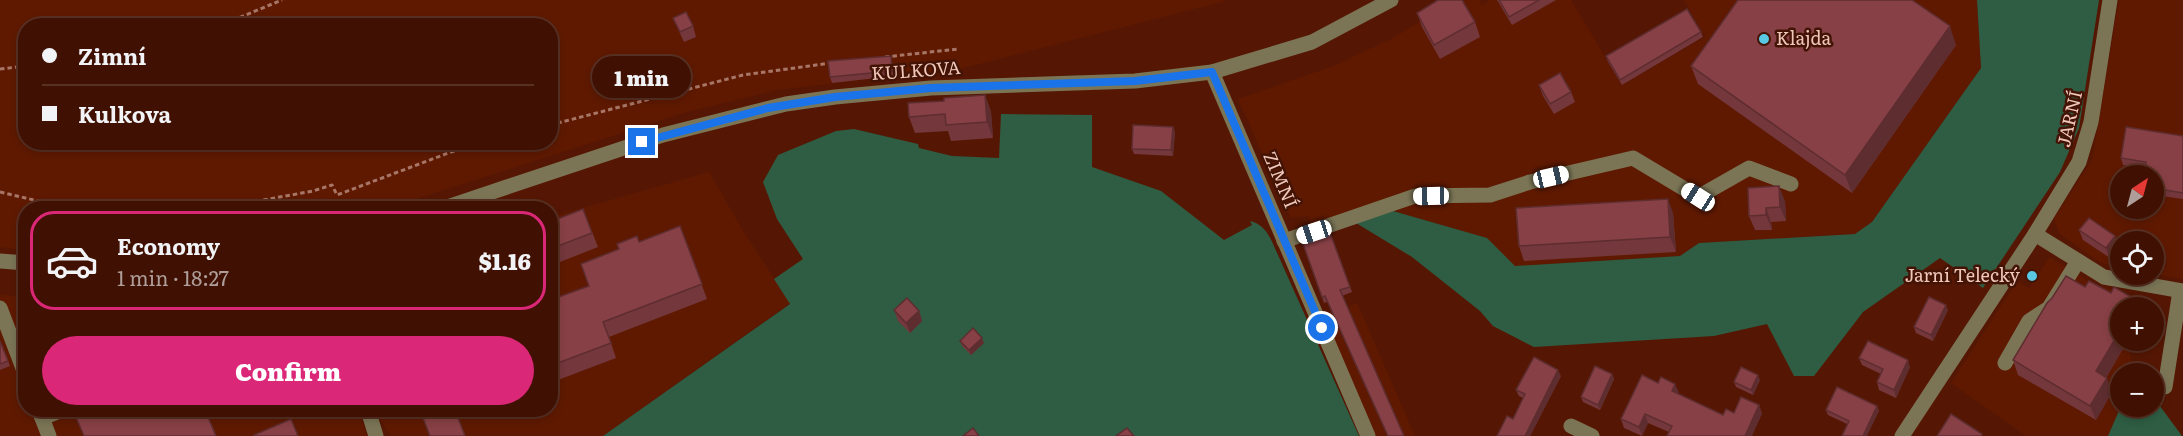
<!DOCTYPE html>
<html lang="en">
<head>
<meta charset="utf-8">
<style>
	body { margin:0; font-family:Literata,serif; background:#471a0c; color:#f1f3f6; height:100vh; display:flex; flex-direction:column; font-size:22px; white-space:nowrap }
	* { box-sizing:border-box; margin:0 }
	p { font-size:20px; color:#ae9d99 }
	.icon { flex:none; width:33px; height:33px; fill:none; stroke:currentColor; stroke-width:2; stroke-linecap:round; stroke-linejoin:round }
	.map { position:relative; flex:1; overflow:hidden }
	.details { position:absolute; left:18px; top:201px; width:540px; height:216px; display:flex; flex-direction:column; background:#401102; border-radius:24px; box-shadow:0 3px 9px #0003,0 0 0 2px #593124 }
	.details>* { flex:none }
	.banner { position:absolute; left:18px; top:18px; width:540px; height:132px; border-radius:24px; box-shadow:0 3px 9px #0003,0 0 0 2px #593124; display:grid; align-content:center; height:132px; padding:0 24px; background:#401102 }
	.needle { width:39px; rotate:36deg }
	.fabs { position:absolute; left:2110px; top:165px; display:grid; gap:12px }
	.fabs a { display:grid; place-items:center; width:54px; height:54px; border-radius:50%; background:#401102; box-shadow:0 3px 9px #0003,0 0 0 2px #593124; font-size:30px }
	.end { position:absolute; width:27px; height:27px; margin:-14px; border:8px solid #1a73e8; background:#fff; box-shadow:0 0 0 3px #fff }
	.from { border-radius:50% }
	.bubble { position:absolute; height:42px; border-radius:21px; background:#401102; box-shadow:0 3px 9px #0003,0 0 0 2px #593124; font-size:20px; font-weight:800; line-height:42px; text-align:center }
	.car { position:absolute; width:18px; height:36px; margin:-18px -9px; border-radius:8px; box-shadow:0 0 4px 2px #0007; background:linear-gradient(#fff 24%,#345 0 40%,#fff 0 76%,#345 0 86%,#fff 0) }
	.banner b { display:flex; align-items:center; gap:21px; height:57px; font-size:22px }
	.banner b+b { border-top:2px solid #593124 }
	.banner i { width:15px; height:15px; background:#f1f3f6 }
	ul { padding:10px 0 0; list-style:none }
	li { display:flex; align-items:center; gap:18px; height:99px; margin:0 12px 9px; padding:0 12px; border:3px solid #593124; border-radius:24px }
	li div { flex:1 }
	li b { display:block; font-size:22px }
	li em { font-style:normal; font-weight:800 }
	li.selected { border-color:#db2777 }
	li>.icon { width:54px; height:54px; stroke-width:1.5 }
	.action { display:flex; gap:12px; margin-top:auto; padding:12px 24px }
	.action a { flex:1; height:69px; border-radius:36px; background:#db2777; color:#fff; font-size:24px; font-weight:800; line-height:69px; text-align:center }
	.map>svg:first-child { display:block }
	.built { fill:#5f1901; fill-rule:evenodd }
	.green { fill:#2e5d43 }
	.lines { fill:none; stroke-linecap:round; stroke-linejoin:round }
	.path { stroke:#a87667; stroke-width:3; stroke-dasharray:4.5 3; stroke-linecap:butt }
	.minor { stroke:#7b7556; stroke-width:15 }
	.wall { fill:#74373b }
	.shaded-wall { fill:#5e2d30 }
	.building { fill:#874045; stroke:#5e2d30; stroke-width:1.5 }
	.route { stroke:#1a73e8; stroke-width:8 }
	.poi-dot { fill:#59c8e5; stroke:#431405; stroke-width:2 }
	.labels { text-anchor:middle; stroke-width:5; stroke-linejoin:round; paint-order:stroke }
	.poi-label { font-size:18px; fill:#efc7bb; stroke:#431405; text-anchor:start }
	.street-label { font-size:18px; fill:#efc7bb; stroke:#431405 }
</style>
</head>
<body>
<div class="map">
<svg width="2183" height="436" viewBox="0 0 2183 436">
	<rect width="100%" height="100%" fill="#551703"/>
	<!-- built -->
	<g class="built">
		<path d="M0,0H1229L944,73L896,76L777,90L687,112L388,208H26L25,250L0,247ZM26,26H550V142H26Z"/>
		<path d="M1455,0H1479L1482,5L1490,0H1571L1622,85L1705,37L1684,0H1977L1981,68L1872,222L1855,234L1700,243L1680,256L1514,266L1487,238L1393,211L1315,237L1308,216L1291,218L1238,99L1336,65L1393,38Z"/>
		<path d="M2119,0H2183V279L2154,274V242H2121V269L2117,268L2100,262L2068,240L2059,233L2054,219L2092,160ZM2121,176H2154V208H2121Z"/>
		<path d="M709,172L742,229L790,303L603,436H391L374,410H550L551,217Z"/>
		<path d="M2050,257L2091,283L2112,290L2121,322V340L2126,341L2135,373L2121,374V406L2108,436H2026L1951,383L2017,281L2029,288Z"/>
		<path d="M0,295L25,297L26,410H359L367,436H0Z"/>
		<path d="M1357,303L1415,436H1372L1322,319Z"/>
	</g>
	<!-- green -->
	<g class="green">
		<path d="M1977,0H2099L2079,128L2060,172L1983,288L1940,258L1863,312L1814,376H1794L1767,324L1714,336L1534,347L1493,326L1480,311L1412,257L1356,223L1393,211L1487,238L1515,266L1680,256L1699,243L1855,234L1872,222L1981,68Z"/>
		<path d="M1001,114L1092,115V167L1161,191L1224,240L1252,225L1250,221C1267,225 1271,240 1278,255L1359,436H603L790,304L774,279L803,259L777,219L763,182L778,155L836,131L854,129L918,144L919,148L952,156L999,158Z"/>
		<path d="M2154,398L2182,436H2108L2121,406H2154Z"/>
	</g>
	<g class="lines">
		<!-- path -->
		<g class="path">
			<path d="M219,26L282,0"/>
			<path d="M885,57L958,49"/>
			<path d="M0,69L26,66"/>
			<path d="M550,125L743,75L831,63"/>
			<path d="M0,192L68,208"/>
			<path d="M219,208L313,191L332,185L337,195L451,152L483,142"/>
		</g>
		<!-- minor -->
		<g class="minor">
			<path d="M1212,72L1368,436"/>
			<path d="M444,208L663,135L786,104L835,97L931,88L1135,81L1212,72L1312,42L1391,0"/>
			<path d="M2035,234L2104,277L2183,291"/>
			<path d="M1284,241L1415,196L1490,195L1530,182L1633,158L1698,197L1749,168L1791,184"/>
			<path d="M0,261L26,263"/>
			<path d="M0,308L26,376"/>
			<path d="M2005,363L2029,321L2049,308L2078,261"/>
			<path d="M2165,387L2180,291"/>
			<path d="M39,410L49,436"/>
			<path d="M368,410L376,436"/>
			<path d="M42,418L62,410"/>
			<path d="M1571,426L1592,436"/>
			<path d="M1902,436L2035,234L2079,162L2091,122L2110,0"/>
		</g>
	</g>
	<!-- wall -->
	<g class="wall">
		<path d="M1497,0H1556L1512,25Z"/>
		<path d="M1417,13L1475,22L1480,37L1440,59L1422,27Z"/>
		<path d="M673,18L693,26L696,37L684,42Z"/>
		<path d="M1701,32L1703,37L1622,85L1608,62L1606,56Z"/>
		<path d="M1956,45L1852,193L1698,84L1691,66Z"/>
		<path d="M892,62L894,76L832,83L830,77Z"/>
		<path d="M1539,85L1571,92L1575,102L1554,114L1543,96Z"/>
		<path d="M985,95L991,112L993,138L951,141L948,131L915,133L909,117L944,101Z"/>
		<path d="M1173,127L1175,132L1173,156L1134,154L1132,149Z"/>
		<path d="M2183,136V199L2154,195V176L2145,169L2123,165L2121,158Z"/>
		<path d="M1748,188L1785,201L1786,221L1771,222L1772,230H1755L1749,216Z"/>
		<path d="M583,209L598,247L550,266V222Z"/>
		<path d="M1673,213L1676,252L1524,261L1519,246Z"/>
		<path d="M680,226L707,299L609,337L616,358L550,383V300L589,286L639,242Z"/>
		<path d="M1329,230L1352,292L1324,303L1302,241Z"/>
		<path d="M2079,230L2119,246L2110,258L2083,240Z"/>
		<path d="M894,310L919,311L922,321L910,333L898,321Z"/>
		<path d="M1948,310L1933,341L1916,333L1914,327Z"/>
		<path d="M2121,340H2128L2106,378L2112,392L2096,420L2018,375L2013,360Z"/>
		<path d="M0,341L10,366L0,370Z"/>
		<path d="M960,341L984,343L971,355L962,346Z"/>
		<path d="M1859,358L1910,367L1896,398L1879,390L1877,382L1881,374L1862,365Z"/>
		<path d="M1612,374L1614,379L1600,410L1583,402L1581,397Z"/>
		<path d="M1561,376L1530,436H1497L1513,419L1523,398L1519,396L1516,390Z"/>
		<path d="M1760,380L1753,395L1736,387L1734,382Z"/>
		<path d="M1679,393L1678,394L1723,415L1759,405L1762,414L1669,432L1648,423L1642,436L1624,428L1621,419Z"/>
		<path d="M1877,406L1879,411L1847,424L1828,415L1826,410Z"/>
	</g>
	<!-- shaded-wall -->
	<g class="shaded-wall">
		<path d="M1950,26L1956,45L1852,193L1845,175Z"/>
		<path d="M891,56L892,62L894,76L892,71Z"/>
		<path d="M985,95L991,112L993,138L987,122Z"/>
		<path d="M1173,127L1175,132L1173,156L1171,150Z"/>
		<path d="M1779,186L1785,201L1786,221L1780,207Z"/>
		<path d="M1668,199L1673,213L1676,252L1670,237Z"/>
		<path d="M1766,208L1771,222L1772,230L1766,215Z"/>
		<path d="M2115,236L2119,246L2110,258L2106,248Z"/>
		<path d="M2138,301L2140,308H2134Z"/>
		<path d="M1946,305L1948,310L1933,341L1931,335Z"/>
		<path d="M919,311L922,321L910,333L906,323Z"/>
		<path d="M2121,329V340H2128L2101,386L2096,371Z"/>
		<path d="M982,338L984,343L971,355L969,350Z"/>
		<path d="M1908,360L1910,367L1896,398L1894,390Z"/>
		<path d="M1558,370L1561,376L1530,436H1525Z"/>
		<path d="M1612,374L1614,379L1600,410L1598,405Z"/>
		<path d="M1758,375L1760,380L1753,395L1751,390Z"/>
		<path d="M2107,378L2112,392L2096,420L2090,406Z"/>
		<path d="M1675,384L1679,393L1675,400L1672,391Z"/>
		<path d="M1759,405L1762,414L1752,436H1745Z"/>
		<path d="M1877,406L1879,411L1867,436H1863Z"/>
		<path d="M1645,414L1648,423L1642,436L1639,427Z"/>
	</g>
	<!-- building -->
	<g class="building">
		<path d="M1438,0H1462L1475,22L1434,45L1417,13Z"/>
		<path d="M1499,0H1539L1509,17Z"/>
		<path d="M1738,0H1912L1950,26L1845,175L1691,66Z"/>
		<path d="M1687,9L1701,32L1620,80L1606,56Z"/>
		<path d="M686,12L693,26L680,32L673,18Z"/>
		<path d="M891,56L892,71L830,77L828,61Z"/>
		<path d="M1560,73L1571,92L1550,104L1539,85Z"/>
		<path d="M985,95L987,122L946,125L945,114L909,117L908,103L944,101V98Z"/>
		<path d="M1133,125L1173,127L1171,150L1132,149Z"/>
		<path d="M2126,127L2183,136V193L2154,188V176H2144L2146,162L2121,158Z"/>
		<path d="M1779,186L1780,207L1766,208V215L1749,216L1748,188Z"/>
		<path d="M1668,199L1670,237L1519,246L1516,208Z"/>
		<path d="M583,209L592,233L550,249V222Z"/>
		<path d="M2089,218L2115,236L2106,248L2079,230Z"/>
		<path d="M680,226L702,284L603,322L611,343L550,366V300L589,286L581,264L619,249L617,244L637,236L639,242Z"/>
		<path d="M1329,230L1350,287L1340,290L1404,436H1388L1325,296L1322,297L1302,241Z"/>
		<path d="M2066,276L2085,287L2089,281L2111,293L2114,287L2138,301L2134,308H2121V329L2096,371L2107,378L2090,406L2013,360L2047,303L2052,298Z"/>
		<path d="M1929,297L1946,305L1931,335L1914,327Z"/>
		<path d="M907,298L919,311L906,323L894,310Z"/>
		<path d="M973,328L982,338L969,350L960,341Z"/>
		<path d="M0,341L8,361L0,364Z"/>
		<path d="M1868,341L1908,360L1894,390L1877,382L1883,369L1859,358Z"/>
		<path d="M1534,357L1558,370L1525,436H1497L1507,416L1513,419L1525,394L1516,390Z"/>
		<path d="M1595,366L1612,374L1598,405L1581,397Z"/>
		<path d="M1741,367L1758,375L1751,390L1734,382Z"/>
		<path d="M1642,375L1658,383L1661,377L1675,384L1672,391L1723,415L1726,409L1734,413L1741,397L1759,405L1745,436H1667L1672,426L1645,414L1639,427L1621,419Z"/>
		<path d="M1837,387L1877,406L1863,436H1842L1849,421L1826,410Z"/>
		<path d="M73,410H205L216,436H84Z"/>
		<path d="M420,410H455L465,436H430Z"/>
		<path d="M1951,414L1982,434L1981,436H1937Z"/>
		<path d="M291,419L298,436H254V435Z"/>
		<path d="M973,428L979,436H963Z"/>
		<path d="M1127,428L1134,436H1116Z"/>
	</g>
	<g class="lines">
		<!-- route -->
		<path class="route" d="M642,142L768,108L835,97L931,88L1135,81L1212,72L1322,328"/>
	</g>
	<!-- markers -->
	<g class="poi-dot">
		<circle cx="1764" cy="39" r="6"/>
		<circle cx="2032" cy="276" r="6"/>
	</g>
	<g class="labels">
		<!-- poi labels -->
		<g class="poi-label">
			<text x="1776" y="45">Klajda</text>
			<text x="2020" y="282" text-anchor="end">Jarní Telecký</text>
		</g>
		<!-- street labels -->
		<g class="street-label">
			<text transform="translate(916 71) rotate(-4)" y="6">KULKOVA</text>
			<text transform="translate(2070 119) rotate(-77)" y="6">JARNÍ</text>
			<text transform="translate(1280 180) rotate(67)" y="6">ZIMNÍ</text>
		</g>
	</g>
</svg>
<div class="fabs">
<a><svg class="needle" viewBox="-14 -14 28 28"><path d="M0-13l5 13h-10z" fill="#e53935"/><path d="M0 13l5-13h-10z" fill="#ae9d99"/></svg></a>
<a><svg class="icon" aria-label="locate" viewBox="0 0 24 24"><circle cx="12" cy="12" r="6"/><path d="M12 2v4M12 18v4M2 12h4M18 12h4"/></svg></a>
<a>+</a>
<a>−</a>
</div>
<i class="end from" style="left:1322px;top:328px"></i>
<i class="end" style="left:642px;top:142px"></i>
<div class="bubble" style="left:592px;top:56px;width:99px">1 min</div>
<i class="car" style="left:1551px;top:177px;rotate:77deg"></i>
<i class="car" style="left:1431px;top:196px;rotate:269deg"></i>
<i class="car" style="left:1698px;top:197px;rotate:302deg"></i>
<i class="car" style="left:1314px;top:232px;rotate:252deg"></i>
<div class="banner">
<b><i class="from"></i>Zimní</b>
<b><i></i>Kulkova</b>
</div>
<section class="details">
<ul>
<li class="selected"><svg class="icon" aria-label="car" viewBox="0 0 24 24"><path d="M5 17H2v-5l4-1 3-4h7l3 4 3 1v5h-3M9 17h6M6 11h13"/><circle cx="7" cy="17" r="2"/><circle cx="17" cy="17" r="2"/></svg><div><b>Economy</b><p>1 min · 18:27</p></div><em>$1.16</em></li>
</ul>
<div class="action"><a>Confirm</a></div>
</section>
</div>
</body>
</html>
